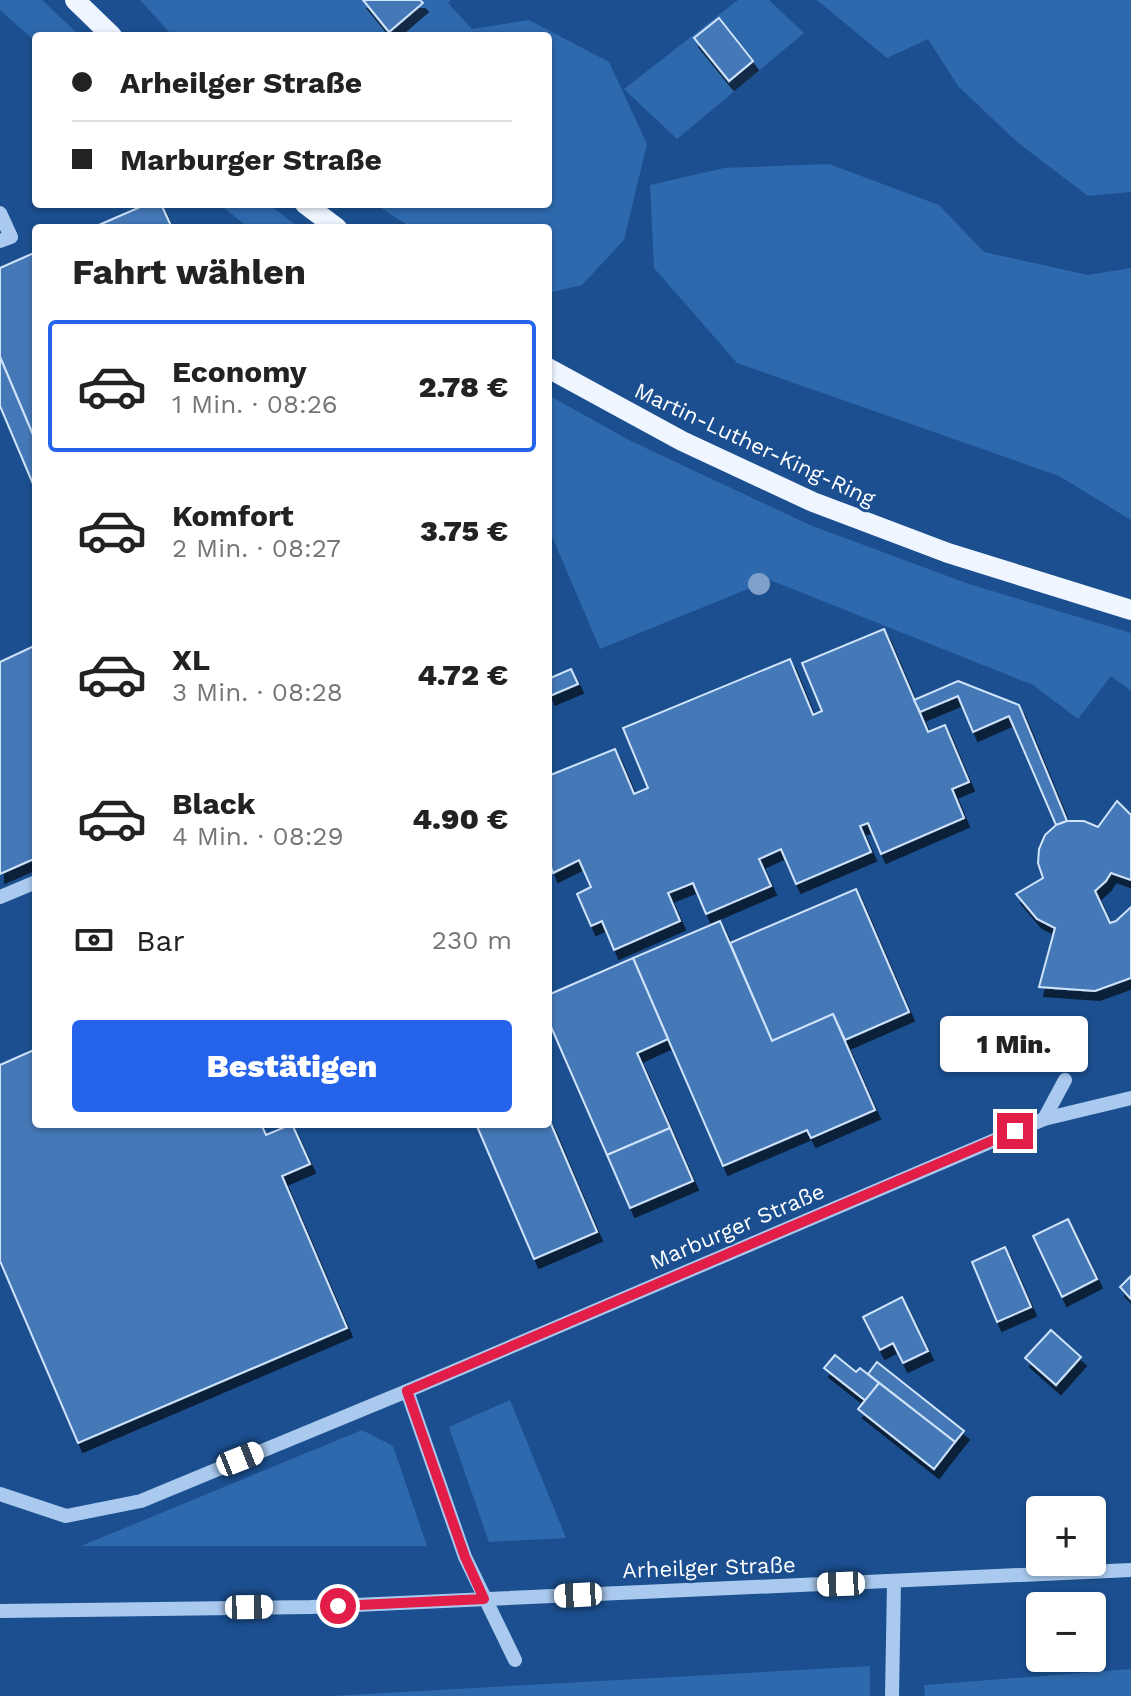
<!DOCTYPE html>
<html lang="de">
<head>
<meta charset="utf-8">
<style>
	body { margin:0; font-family:"Work Sans",sans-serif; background:#f6f6f6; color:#222; height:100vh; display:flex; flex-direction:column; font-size:30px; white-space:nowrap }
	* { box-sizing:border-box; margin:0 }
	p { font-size:26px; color:#767676 }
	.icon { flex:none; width:44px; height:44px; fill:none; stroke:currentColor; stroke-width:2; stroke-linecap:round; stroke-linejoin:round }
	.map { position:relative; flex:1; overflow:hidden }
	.side { position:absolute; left:32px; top:224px; width:520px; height:904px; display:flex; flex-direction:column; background:#fff; border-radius:8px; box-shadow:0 2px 6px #0004 }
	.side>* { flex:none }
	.hud { position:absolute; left:32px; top:32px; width:520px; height:176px; border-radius:8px; box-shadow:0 2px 6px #0004; display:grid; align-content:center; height:176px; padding:0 40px; background:#fff }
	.fabs { position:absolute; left:1026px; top:1496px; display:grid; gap:16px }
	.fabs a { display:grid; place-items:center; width:80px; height:80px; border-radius:8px; background:#fff; box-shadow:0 2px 6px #0004; font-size:40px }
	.end { position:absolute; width:36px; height:36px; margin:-18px; border:10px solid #e11d48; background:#fff; box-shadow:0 0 0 4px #fff }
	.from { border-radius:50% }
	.bubble { position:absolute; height:56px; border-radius:8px; background:#fff; box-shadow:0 2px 6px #0004; font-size:26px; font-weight:800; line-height:56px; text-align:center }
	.car { position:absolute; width:24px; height:48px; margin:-24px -12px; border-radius:10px; box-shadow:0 0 6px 2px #0007; background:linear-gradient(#fff 24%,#345 0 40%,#fff 0 76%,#345 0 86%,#fff 0) }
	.hud b { display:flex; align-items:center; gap:28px; height:76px; font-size:30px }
	.hud b+b { border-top:2px solid #e0e0e0 }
	.hud i { width:20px; height:20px; background:#222 }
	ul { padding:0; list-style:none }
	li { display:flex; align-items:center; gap:24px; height:132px; margin:0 16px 12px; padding:0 24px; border:4px solid transparent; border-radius:8px }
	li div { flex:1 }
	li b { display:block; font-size:30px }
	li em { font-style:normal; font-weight:800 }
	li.on { border-color:#2563eb }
	li>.icon { width:72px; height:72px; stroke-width:1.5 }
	h2 { padding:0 40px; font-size:36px; line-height:96px }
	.pay { display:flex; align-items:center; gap:20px; height:88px; padding:0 40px; font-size:30px }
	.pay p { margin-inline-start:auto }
	.cta { display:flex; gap:16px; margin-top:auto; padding:16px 40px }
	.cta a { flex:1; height:92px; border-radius:8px; background:#2563eb; color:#fff; font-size:32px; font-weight:800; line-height:92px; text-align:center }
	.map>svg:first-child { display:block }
	.green { fill:#2e69ad }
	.building { fill:#4478b7; stroke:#cfe3fa; stroke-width:2; filter:url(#shadow) }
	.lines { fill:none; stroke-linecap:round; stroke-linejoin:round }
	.minor { stroke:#a9c9ee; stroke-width:14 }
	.major { stroke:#f0f6ff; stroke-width:20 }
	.tree { fill:#7ea0ca }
	.route { stroke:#e11d48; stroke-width:10 }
	.labels { text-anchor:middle; stroke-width:6; stroke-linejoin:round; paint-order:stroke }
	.street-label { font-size:22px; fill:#fff; stroke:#1b4f8f }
</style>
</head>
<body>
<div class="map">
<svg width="1131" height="1696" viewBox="0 0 1131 1696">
	<defs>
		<filter id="shadow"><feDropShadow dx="5" dy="9" stdDeviation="0" flood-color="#0009"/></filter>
	</defs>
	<rect width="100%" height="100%" fill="#1b4f8f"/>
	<!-- green -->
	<g class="green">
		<path d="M0,0H42L80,36H36V42L0,10Z"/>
		<path d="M140,0H451L448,3L472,29L529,20L609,62L647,144L624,240L582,285L548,293V228H412L375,204H548V36H173Z"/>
		<path d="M738,0H769L804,33L677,139L624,89Z"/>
		<path d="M817,0H1131V192L1088,196L1017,142L958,86L928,39L887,58Z"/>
		<path d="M829,164L939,205L984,252L1088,275L1131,268V520L1059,476L737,363L654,268L650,185L724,168Z"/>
		<path d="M219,204H268L300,228H249Z"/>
		<path d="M548,395L631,441L810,525L966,583L1131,633V691L1111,676L1078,719L1033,685L770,580L600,649L548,527Z"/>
		<path d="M510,1400L566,1538L489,1542L449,1427Z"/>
		<path d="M362,1430L393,1446L427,1546H81Z"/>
		<path d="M870,1666V1696H330Z"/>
		<path d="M1131,1669V1696H925L924,1685Z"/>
	</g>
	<!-- building -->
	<g class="building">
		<path d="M363,0H420L423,3L389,32Z"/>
		<path d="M719,18L753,61L729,81L694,38Z"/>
		<path d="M147,204H161L172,228H92Z"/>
		<path d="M36,252V442L0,357V268Z"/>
		<path d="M0,357L36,442V491L0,406Z"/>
		<path d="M884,629L928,732L945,725L969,782L952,789L964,818L881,854L868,823L860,826L871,852L796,884L781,849L759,859L771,886L706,914L693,883L668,893L680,921L614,950L602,921L591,926L577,894L591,887L579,860L553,873L548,859V776L615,749L634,794L648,788L623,728L790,659L813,715L822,711L802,663Z"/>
		<path d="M36,645V858L0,874V662Z"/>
		<path d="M571,669L578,684L550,696L548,690V679Z"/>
		<path d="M958,681L1019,705L1067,821L1056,825L1009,716L973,732L958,696L920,712L914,700Z"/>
		<path d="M1117,801L1131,815V880L1111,873L1106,881L1095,891L1110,923L1116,921L1131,907V978L1095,991L1039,987L1055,928L1037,919L1016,894L1043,878L1038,863L1039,849L1045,835L1056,825L1067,821H1084L1098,827Z"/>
		<path d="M856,889L909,1012L845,1040L833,1014L772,1041L730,943Z"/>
		<path d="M720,921L772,1041L833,1014L875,1110L811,1138L807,1130L723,1166L633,958Z"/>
		<path d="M633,958L668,1039L637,1053L670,1128L607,1155L548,1020V995Z"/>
		<path d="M36,1049V1124H261L266,1135L292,1124L310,1164L282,1176L347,1328L78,1443L0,1261V1065Z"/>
		<path d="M548,1117L597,1232L534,1259L476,1124H548Z"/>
		<path d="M670,1128L693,1181L630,1208L607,1155Z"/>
		<path d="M1068,1219L1097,1279L1062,1297L1033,1236Z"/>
		<path d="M1005,1247L1031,1307L997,1322L972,1262Z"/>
		<path d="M1131,1276V1299L1120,1287Z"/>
		<path d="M902,1297L928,1351L903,1363L893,1343L880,1350L863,1317Z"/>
		<path d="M1051,1330L1081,1357L1056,1385L1025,1358Z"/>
		<path d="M835,1355L856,1372L860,1368L879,1383L866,1401L824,1368Z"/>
		<path d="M877,1362L964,1431L955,1442L868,1374Z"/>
		<path d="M879,1383L955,1442L934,1469L858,1409Z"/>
	</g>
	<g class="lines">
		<!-- minor -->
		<g class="minor">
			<path d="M0,213L11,237L0,241"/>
			<path d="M0,897L36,882"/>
			<path d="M1044,1119L1131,1098"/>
			<path d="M407,1391L465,1557L515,1660"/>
			<path d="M0,1494L66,1516L141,1501L407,1391L1044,1119L1065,1080"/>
			<path d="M0,1611L311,1607L1131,1570"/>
			<path d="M892,1696L894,1582"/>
		</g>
		<!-- major -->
		<g class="major">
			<path d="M75,0L112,36"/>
			<path d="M305,204L337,228"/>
			<path d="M548,368L682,441L813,502L948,553L1131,610"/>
		</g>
	</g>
	<!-- trees -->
	<circle class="tree" cx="759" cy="584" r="11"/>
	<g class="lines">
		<!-- route -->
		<path class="route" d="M338,1606L484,1599L465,1557L407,1391L1015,1131"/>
	</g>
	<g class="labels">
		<!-- street labels -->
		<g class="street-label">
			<text transform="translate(755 444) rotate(25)" y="8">Martin-Luther-King-Ring</text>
			<text transform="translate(737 1226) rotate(-23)" y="8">Marburger Straße</text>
			<text transform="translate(709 1567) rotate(-2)" y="8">Arheilger Straße</text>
		</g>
	</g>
</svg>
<div class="fabs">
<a>+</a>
<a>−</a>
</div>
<i class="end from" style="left:338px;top:1606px"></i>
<i class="end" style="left:1015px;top:1131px"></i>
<div class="bubble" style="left:940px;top:1016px;width:148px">1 Min.</div>
<i class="car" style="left:240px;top:1459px;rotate:68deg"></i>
<i class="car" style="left:841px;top:1584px;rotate:268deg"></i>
<i class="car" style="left:578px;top:1595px;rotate:267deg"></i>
<i class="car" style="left:249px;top:1607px;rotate:89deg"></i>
<div class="hud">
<b><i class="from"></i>Arheilger Straße</b>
<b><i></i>Marburger Straße</b>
</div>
<section class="side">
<h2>Fahrt wählen</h2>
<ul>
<li class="on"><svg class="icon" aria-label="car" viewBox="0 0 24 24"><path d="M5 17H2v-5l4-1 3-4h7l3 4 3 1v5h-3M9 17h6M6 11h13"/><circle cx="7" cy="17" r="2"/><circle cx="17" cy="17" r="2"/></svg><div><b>Economy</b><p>1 Min. · 08:26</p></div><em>2.78 €</em></li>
<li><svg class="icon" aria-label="car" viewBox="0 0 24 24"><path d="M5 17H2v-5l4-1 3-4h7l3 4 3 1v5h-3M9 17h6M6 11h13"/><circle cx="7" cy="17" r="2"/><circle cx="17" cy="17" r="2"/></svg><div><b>Komfort</b><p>2 Min. · 08:27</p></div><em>3.75 €</em></li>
<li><svg class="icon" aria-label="car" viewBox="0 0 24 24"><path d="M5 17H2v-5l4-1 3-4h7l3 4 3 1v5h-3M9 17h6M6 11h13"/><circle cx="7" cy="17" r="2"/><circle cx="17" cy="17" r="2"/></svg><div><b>XL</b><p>3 Min. · 08:28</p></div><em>4.72 €</em></li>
<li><svg class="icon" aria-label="car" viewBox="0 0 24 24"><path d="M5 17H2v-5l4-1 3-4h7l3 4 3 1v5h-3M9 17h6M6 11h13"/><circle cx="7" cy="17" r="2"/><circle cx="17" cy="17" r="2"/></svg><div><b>Black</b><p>4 Min. · 08:29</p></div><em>4.90 €</em></li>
</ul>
<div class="pay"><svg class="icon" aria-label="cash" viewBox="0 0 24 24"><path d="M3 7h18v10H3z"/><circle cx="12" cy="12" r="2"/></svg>Bar<p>230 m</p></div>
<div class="cta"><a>Bestätigen</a></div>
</section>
</div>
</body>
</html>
